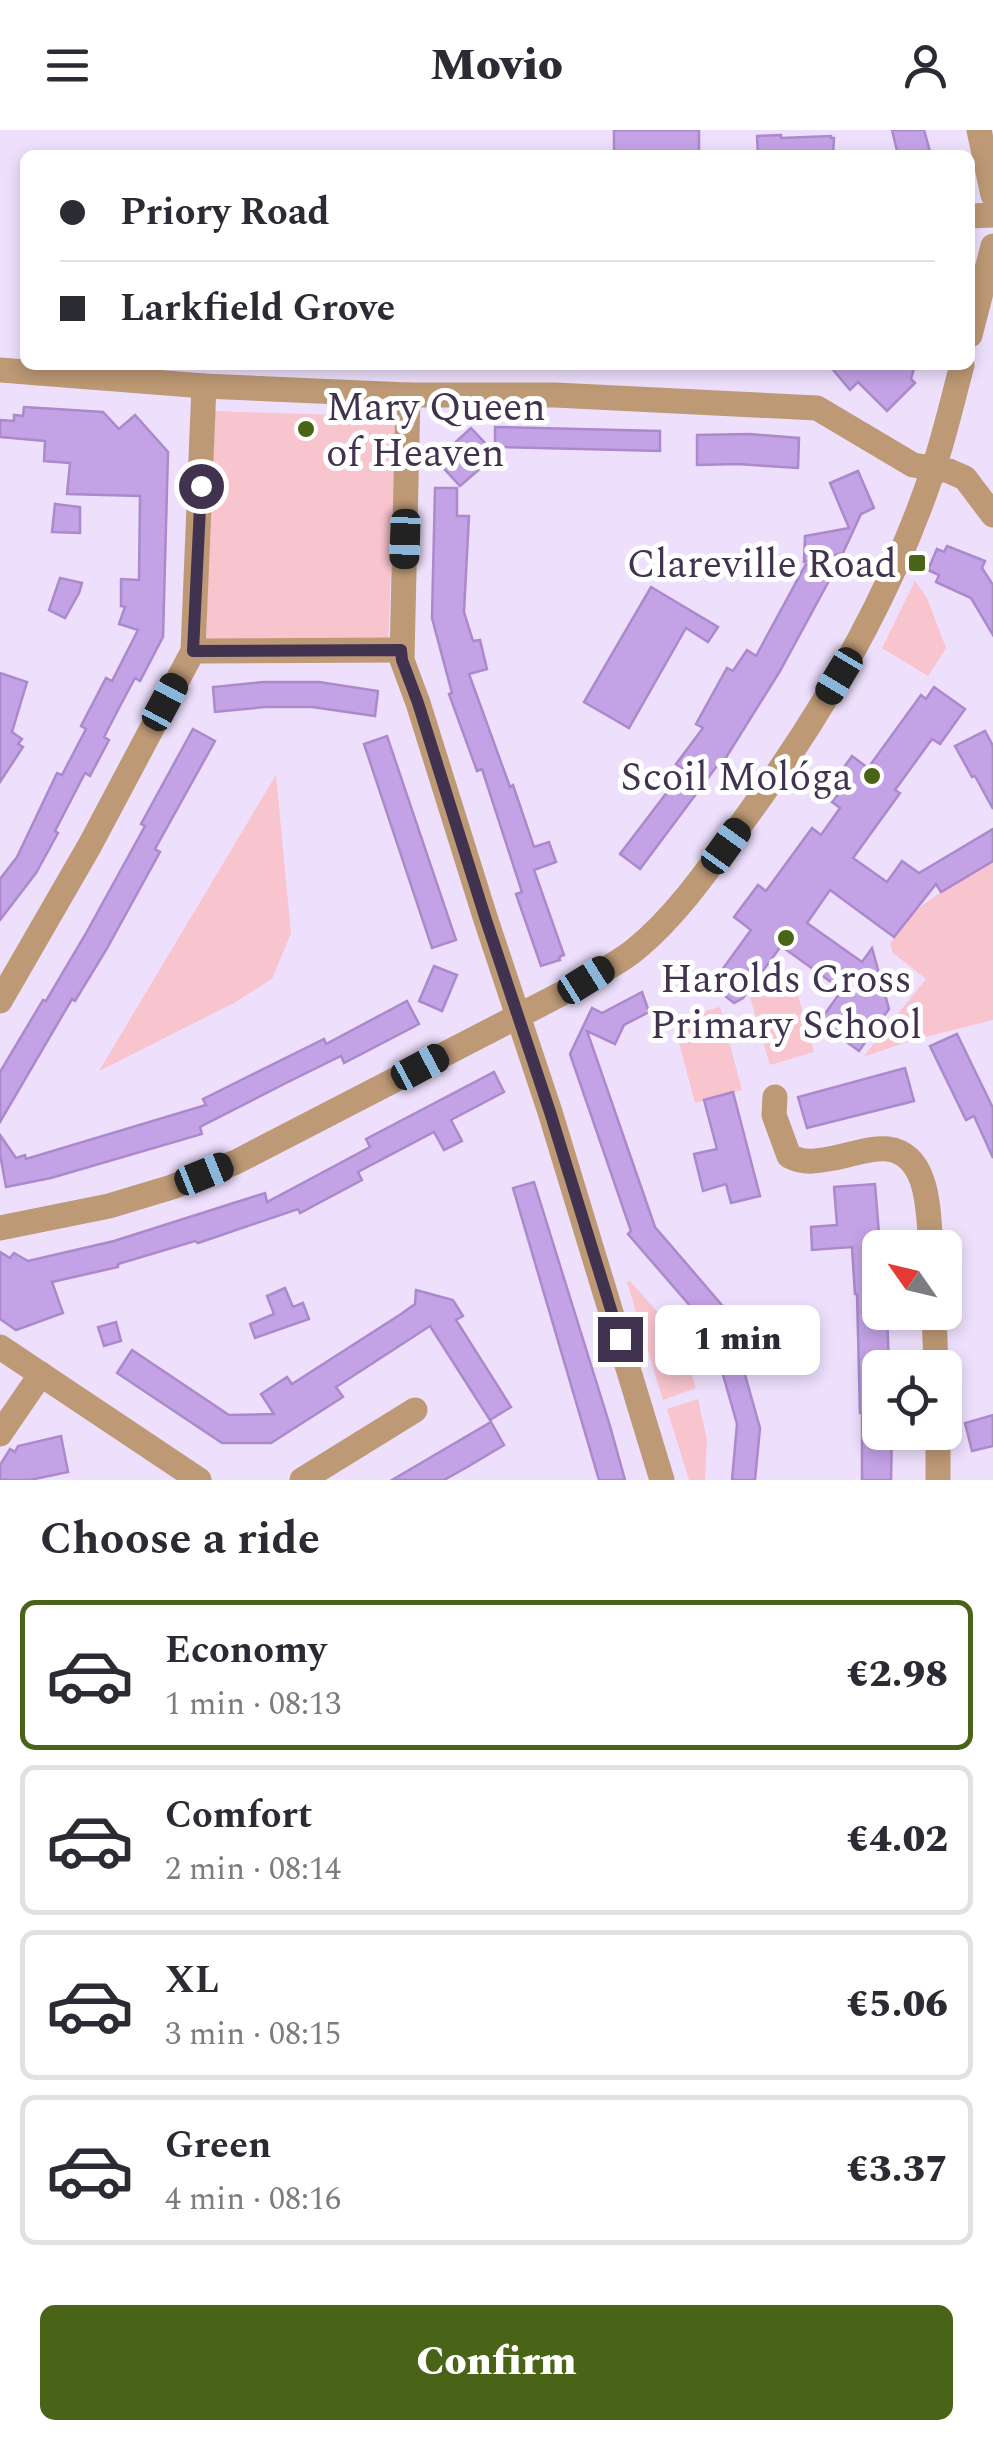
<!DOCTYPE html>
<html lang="en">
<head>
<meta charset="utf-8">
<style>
	body { margin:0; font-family:Spectral,serif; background:#f7f7f7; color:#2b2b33; height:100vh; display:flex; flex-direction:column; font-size:38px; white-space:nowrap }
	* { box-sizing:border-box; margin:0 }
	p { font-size:32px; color:#7c7c81 }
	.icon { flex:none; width:55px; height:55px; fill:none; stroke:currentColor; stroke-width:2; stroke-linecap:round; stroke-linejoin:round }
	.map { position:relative; height:1350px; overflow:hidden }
	.drawer { display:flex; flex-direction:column; background:#fff; flex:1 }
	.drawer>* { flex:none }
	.hud { position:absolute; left:20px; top:20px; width:955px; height:220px; border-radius:15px; box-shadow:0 5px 15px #0003; display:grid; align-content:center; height:220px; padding:0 40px; background:#fff }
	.needle { width:65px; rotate:304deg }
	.controls { position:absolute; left:862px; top:1100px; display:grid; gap:20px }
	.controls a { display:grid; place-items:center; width:100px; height:100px; border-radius:15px; background:#fff; box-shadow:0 5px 15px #0003; font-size:50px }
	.end { position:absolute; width:45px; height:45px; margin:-22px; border:12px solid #41334f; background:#fff; box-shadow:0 0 0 5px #fff }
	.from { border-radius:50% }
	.bubble { position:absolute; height:70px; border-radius:15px; background:#fff; box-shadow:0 5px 15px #0003; font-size:32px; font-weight:800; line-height:70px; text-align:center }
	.car { position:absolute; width:30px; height:60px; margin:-30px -15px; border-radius:12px; box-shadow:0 0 8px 2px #0007; background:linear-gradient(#222 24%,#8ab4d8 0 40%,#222 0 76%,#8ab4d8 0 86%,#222 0) }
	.hud b { display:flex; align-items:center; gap:35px; height:95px; font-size:38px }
	.hud b+b { border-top:2px solid #e1e1e2 }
	.hud i { width:25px; height:25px; background:#2b2b33 }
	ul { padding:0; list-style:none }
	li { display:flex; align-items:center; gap:30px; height:150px; margin:0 20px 15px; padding:0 20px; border:5px solid #e1e1e2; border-radius:15px }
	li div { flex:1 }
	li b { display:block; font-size:38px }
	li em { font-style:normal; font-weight:800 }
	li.current { border-color:#496416 }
	li>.icon { width:90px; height:90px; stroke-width:1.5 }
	h2 { padding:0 40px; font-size:45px; line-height:120px }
	.primary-button { display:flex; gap:20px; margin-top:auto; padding:20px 40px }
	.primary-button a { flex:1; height:115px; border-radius:15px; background:#496416; color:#fff; font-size:40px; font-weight:800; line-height:115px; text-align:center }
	header { display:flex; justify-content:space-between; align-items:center; height:130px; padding:0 40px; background:#fff; font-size:45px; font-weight:800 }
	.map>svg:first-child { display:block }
	.green { fill:#f8c4cd }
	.building { fill:#c4a2e6; stroke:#ab89cc; stroke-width:2.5 }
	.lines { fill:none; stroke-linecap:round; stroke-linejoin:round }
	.minor { stroke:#bd9975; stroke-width:25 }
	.route { stroke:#41334f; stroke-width:12 }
	.poi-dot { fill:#496416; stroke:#fff; stroke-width:4 }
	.labels { text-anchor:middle; stroke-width:10; stroke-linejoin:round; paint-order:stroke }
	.poi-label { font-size:40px; fill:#41334f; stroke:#fff; text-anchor:end }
</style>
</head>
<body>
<header><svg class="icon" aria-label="menu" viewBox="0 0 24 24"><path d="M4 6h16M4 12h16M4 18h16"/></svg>Movio<svg class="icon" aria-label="person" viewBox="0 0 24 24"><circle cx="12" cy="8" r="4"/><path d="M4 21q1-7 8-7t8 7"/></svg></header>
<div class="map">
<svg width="993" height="1350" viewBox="0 0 993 1350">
	<rect width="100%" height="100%" fill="#eee0fd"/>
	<!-- green -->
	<g class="green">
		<path d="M214,281L397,287L388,517L206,510Z"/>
		<path d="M915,451L927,468L946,518L928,546L882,518Z"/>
		<path d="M276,645L291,803L272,849L234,873L99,941Z"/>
		<path d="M993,731V890L913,910L863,927L926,849L893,823L890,814L913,782L941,762Z"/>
		<path d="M794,851L814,922L770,935L749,864Z"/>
		<path d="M720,877L742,960L695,973L673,890Z"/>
		<path d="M630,1151L663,1188L683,1218L696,1258L663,1270L627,1152Z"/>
		<path d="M698,1269L707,1310L705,1350H689L667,1279Z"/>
	</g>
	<!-- building -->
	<g class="building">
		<rect x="614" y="0" width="85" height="25"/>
		<path d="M892,0H924L931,25H898Z"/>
		<path d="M781,5V8L831,6V8H834L833,25H758L757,6Z"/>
		<path d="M829,235H915L911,249L915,253L887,281L858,252L850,260Z"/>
		<path d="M24,277L103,282L119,299L135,285L168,322L163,507L140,551L135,548L119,578L104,607L109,610L90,646L85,643L55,701L58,703L36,743L0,790V749L17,727L57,643L62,645L86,599L81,596L106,548L112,551L138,500L119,494L125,477L121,476V449L139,450L140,366L67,364L70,333L44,331L45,311L0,307V290L14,291V285L23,286Z"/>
		<path d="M495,297L660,301V321L495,317Z"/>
		<path d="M471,298L487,315L490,330L460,356L436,330Z"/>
		<path d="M750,304L799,308L798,338L737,334L697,335V305Z"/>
		<path d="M858,341L874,378L861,384L843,423L804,432L805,406L849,398L830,353Z"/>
		<path d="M435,358H457V386H469L464,482L473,511L480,510L487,539L469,544L510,657L513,655L534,717L549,712L556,732L534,740L564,825L559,827L560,830L541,836L516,764L522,762L482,639L477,641L449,564L452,563L432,488Z"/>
		<path d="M55,374L80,377V403L52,402Z"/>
		<path d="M947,416L985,431L982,438L993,455V505L971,468L936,452L939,445L928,440L937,419L944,422Z"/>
		<path d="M806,434L831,447L780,541L722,634L720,632L640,739L620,724L684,640L676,634L703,598L696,594L727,538L733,541L747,520L756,526Z"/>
		<path d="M60,448L82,453L79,463L65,488L49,480Z"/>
		<path d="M651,457L718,497L708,512L686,498L629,598L584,572Z"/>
		<path d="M0,543L27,552L12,602L22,609L18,614L23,617L0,652Z"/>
		<path d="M263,552H319L378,561L375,586L312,577H265L215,582L213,557Z"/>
		<path d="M934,557L965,579L940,614L932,609L895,660L900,663L853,728L887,752L902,731L919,743L993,699V731L941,762L936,754L894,807L830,760L807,793L862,832L872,818L889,879L859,921L819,892L842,860L781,816L743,868L734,873L711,855L751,800L734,787L758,755L766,761L812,698L821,705L840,678L832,672L841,661L832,654L852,626L868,638L921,565L926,569Z"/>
		<path d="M193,599L215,611L155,719L160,722L106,820L75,871L72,869L0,992V942L43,870L46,871L85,805L145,696L141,694Z"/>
		<path d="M985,601L993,616V679L975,646L972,647L955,616Z"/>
		<path d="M387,606L456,810L432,818L364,614Z"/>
		<path d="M434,836L457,845L442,881L419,871Z"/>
		<path d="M642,862L649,882L624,895L615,914L587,901L655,1097L727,1181L760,1298L755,1350H732L737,1294L710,1199L628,1104L631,1101L570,924L592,878L602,883Z"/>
		<path d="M407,871L419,894L344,933L341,926L286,953L200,997L202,1004L51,1048L6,1057L0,1024V1005L16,1028L25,1025L26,1029L206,975L203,969L227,957L324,909L326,914Z"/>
		<path d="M957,904L993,978V1028L974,986L966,990L930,916Z"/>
		<path d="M905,938L914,971L807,998L798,967Z"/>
		<path d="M494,942L504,962L451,990L462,1011L444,1020L434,1002L358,1042L362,1050L300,1083L298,1079L198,1113L195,1111L118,1134V1137L52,1152L63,1183L16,1200L0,1189V1122L10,1128L14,1123L28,1131L114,1111L265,1063L267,1072L370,1017L366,1009Z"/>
		<path d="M733,962L760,1066L731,1073L726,1054L703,1061L694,1024L717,1019L704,970Z"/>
		<path d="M534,1052L610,1296L625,1350H599L513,1058Z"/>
		<path d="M875,1054L880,1116V1182H887L889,1238H880V1302H892L891,1350H862V1283H860L857,1164H855L852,1117L812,1120L811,1097L837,1095L834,1057Z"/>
		<path d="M285,1158L293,1177L303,1173L309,1189L255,1208L250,1194L274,1184L267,1166Z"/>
		<path d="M416,1160L453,1170L463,1186L456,1190L511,1277L490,1290L430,1196L336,1257L343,1267L271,1313H222L117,1243L132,1220L229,1285L274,1284L261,1264L287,1247L292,1254L401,1184L415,1174Z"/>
		<path d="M116,1192L121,1211L104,1216L98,1197Z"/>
		<path d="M993,1285V1316L972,1321L965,1293Z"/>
		<path d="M491,1292L504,1315L469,1336L444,1350H392Z"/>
		<path d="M61,1306L68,1342L30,1350H0V1335L10,1319L15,1322L18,1316Z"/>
	</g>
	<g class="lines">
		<!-- minor -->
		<g class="minor">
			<path d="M979,0L993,65"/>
			<path d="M970,86L993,85"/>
			<path d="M970,205L993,116"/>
			<path d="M0,240L204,256L408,265H555L817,278L913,335L949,341L965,348L993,385"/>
			<path d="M408,265L402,530L418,573L486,790L550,982L662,1350"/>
			<path d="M193,521L401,520"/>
			<path d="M0,871L90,715L193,521L204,256"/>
			<path d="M775,967L774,985L789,1026C804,1034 818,1031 834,1028C851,1025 871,1017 888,1019C931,1025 928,1086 931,1118"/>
			<path d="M0,1098L109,1076L172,1057L236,1032L586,851C603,840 622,831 637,818C679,783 712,734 744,690C823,583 892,465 934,337C945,304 953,269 962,235"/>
			<path d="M934,1182L936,1238"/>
			<path d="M0,1217L199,1350"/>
			<path d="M938,1302V1350"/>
			<path d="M0,1304L41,1244"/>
			<path d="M302,1350L415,1280"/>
		</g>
	</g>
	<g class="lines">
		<!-- route -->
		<path class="route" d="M201,356L193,521L401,520L402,530L418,573L486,790L550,982L620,1209"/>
	</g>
	<!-- markers -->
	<g class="poi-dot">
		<circle cx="306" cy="299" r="10"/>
		<rect x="907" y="423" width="20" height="20" rx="5"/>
		<circle cx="872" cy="646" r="10"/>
		<circle cx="786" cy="808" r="10"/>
	</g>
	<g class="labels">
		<!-- poi labels -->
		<g class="poi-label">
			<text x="326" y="290" text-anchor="start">Mary Queen<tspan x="326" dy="46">of Heaven</tspan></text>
			<text x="897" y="447">Clareville Road</text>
			<text x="852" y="660">Scoil Mológa</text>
			<text x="786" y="862" text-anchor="middle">Harolds Cross<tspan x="786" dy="46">Primary School</tspan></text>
		</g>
	</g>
</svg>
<div class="controls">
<a><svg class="needle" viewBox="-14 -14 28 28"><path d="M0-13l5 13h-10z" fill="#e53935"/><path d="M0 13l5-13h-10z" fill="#7c7c81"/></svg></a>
<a><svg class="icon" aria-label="locate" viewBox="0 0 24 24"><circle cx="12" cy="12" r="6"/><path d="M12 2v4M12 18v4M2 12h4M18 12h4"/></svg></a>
</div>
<i class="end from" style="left:201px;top:356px"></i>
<i class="end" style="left:620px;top:1209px"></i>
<div class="bubble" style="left:655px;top:1175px;width:165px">1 min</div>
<i class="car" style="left:405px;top:409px;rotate:182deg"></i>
<i class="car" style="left:839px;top:546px;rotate:211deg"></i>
<i class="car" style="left:165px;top:572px;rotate:28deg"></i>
<i class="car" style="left:726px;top:716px;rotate:36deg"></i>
<i class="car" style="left:586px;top:850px;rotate:58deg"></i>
<i class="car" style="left:420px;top:937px;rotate:62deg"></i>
<i class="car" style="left:204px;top:1044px;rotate:68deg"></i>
<div class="hud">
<b><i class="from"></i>Priory Road</b>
<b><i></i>Larkfield Grove</b>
</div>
</div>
<section class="drawer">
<h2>Choose a ride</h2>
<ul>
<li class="current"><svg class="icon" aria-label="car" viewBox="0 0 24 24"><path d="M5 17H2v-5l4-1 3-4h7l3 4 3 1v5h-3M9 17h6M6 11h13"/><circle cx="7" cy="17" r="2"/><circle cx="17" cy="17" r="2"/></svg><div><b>Economy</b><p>1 min · 08:13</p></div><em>€2.98</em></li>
<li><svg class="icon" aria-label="car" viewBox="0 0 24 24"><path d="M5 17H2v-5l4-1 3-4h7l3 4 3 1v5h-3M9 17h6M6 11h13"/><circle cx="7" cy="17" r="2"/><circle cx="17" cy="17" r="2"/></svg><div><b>Comfort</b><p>2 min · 08:14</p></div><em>€4.02</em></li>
<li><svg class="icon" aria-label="car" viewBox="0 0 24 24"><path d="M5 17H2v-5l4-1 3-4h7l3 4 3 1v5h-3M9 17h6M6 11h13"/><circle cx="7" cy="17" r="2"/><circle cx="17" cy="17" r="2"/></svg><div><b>XL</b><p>3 min · 08:15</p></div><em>€5.06</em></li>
<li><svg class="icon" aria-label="car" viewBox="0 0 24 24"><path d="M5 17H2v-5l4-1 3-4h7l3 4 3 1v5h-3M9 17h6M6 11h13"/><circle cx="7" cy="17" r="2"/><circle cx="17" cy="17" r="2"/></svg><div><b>Green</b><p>4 min · 08:16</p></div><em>€3.37</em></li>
</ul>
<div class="primary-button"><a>Confirm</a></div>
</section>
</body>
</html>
